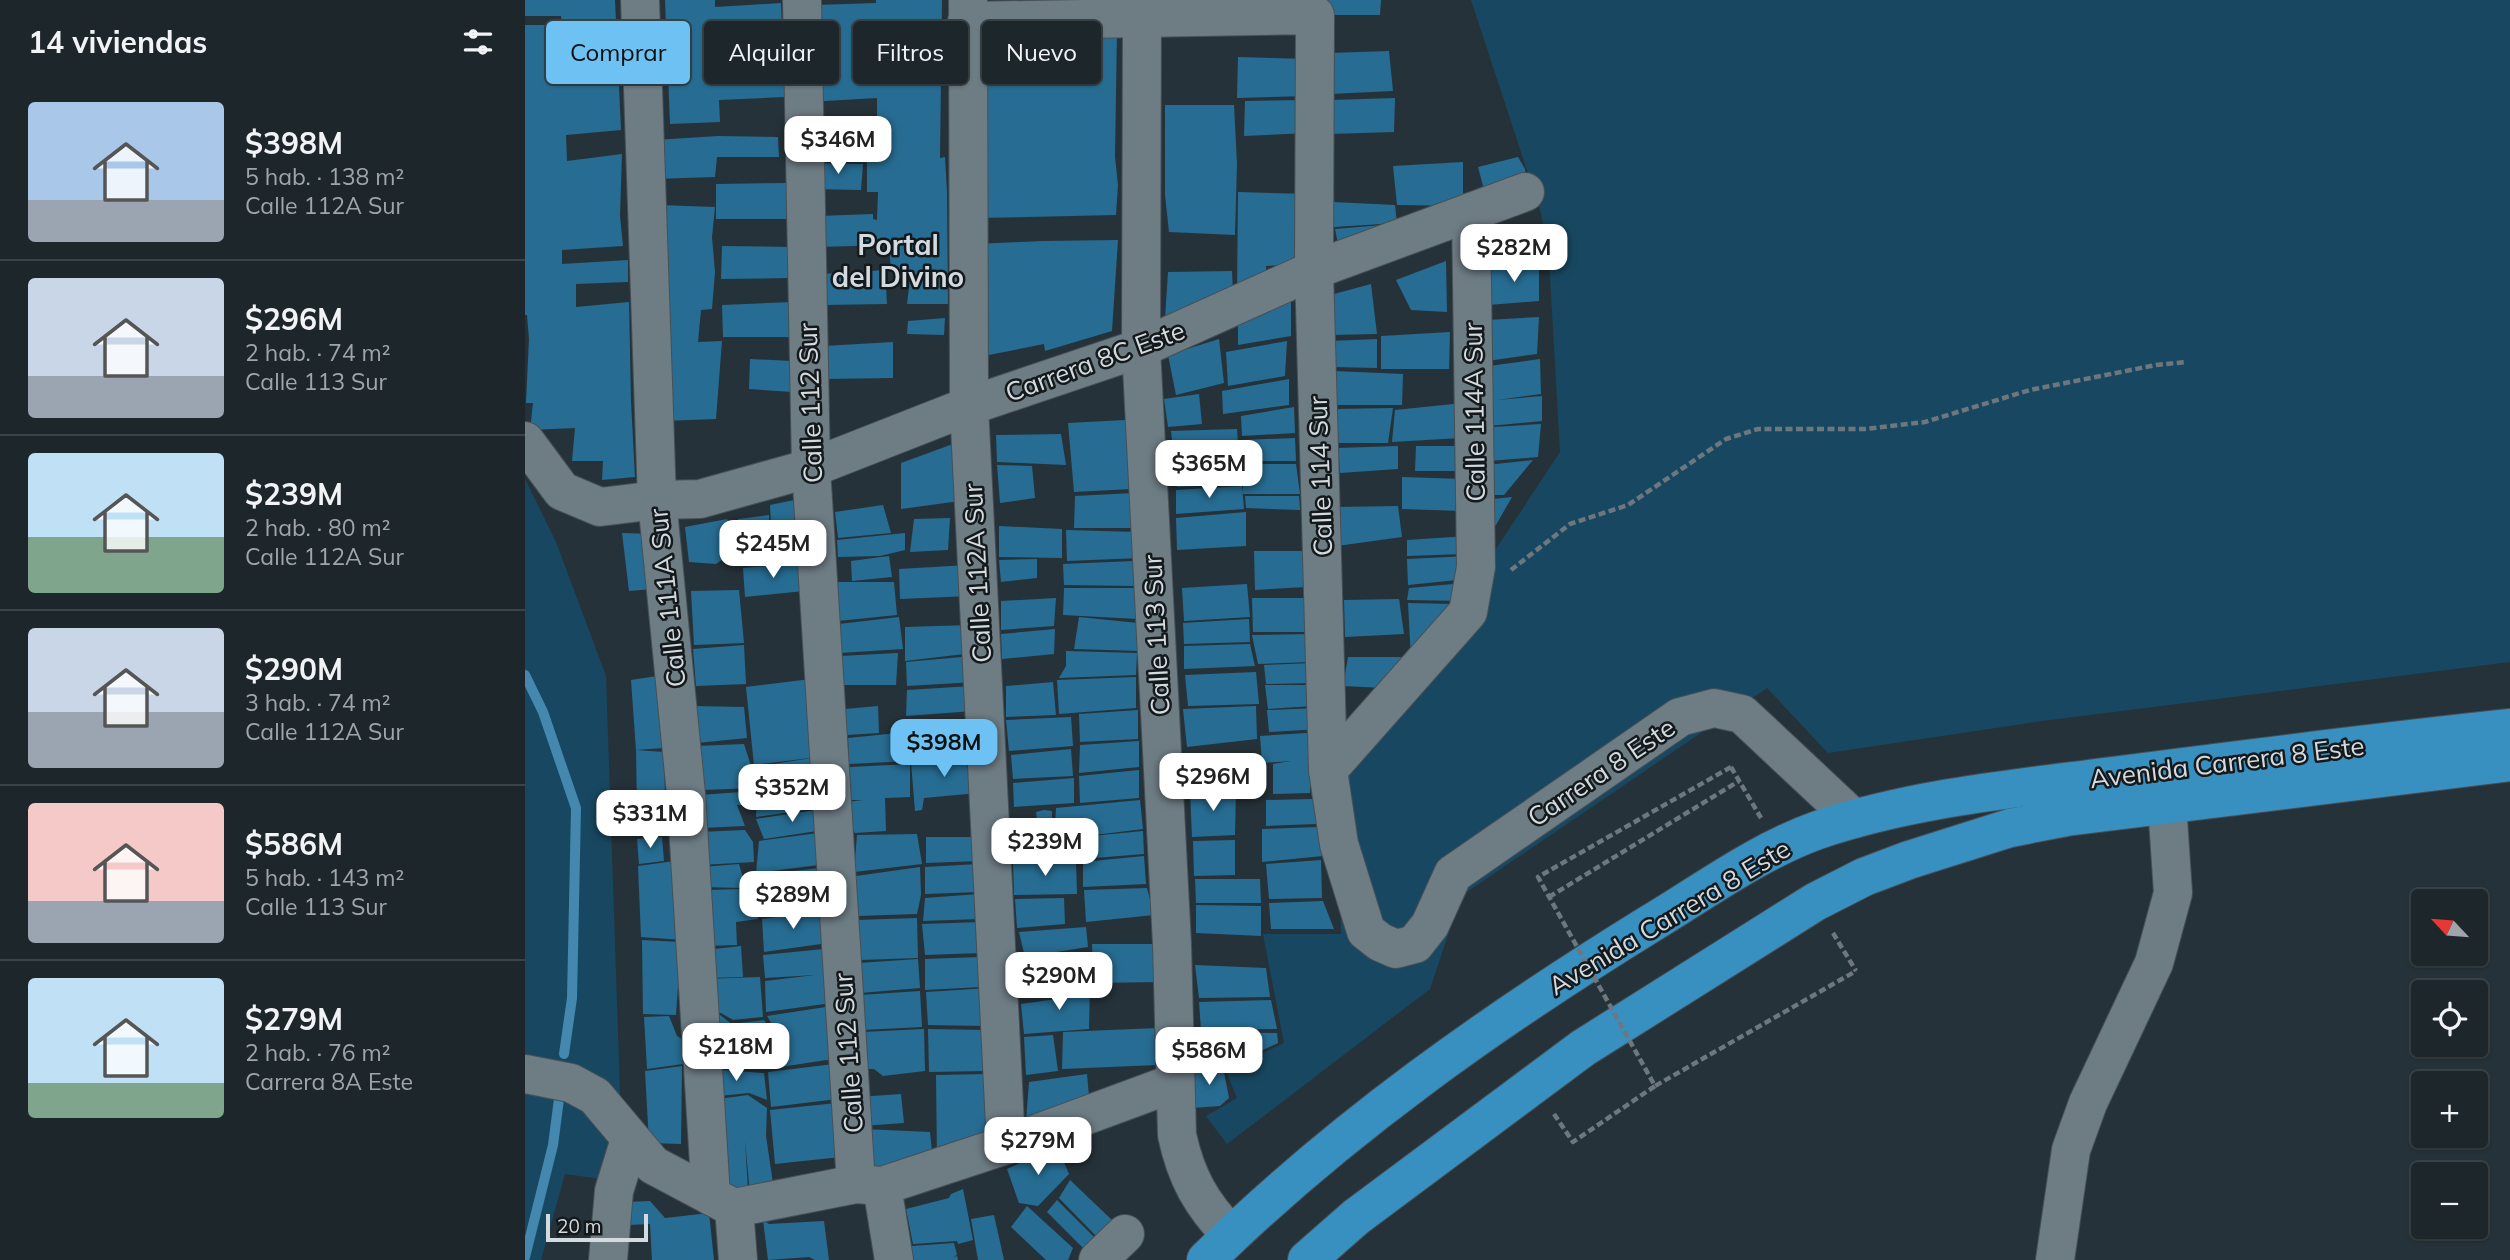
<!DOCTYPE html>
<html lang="es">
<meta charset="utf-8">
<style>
:root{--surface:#1c262b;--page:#252e33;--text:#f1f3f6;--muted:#a0a5a9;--line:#3a4347;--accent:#6ec2f3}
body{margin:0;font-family:Mulish,sans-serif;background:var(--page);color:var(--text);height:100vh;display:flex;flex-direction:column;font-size:26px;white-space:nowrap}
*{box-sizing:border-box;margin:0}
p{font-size:23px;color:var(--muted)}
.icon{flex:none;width:38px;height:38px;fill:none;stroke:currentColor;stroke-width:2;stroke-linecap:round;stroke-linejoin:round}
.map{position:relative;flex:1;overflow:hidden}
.side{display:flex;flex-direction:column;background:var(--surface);width:525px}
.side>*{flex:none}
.hud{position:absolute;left:21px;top:21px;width:665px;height:63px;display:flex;gap:14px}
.needle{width:46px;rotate:296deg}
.buttons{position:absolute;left:1886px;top:889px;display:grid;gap:14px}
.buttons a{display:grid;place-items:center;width:77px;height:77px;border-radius:7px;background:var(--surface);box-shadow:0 2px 5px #0004,0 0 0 2px var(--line);font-size:35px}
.scale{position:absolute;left:21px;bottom:18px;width:102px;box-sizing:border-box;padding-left:7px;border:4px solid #d4dbe0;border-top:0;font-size:19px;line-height:24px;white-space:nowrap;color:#d4dbe0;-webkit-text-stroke:5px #14191c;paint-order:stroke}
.price{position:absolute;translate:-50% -60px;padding:0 16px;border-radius:14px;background:#fff;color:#222;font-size:23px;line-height:46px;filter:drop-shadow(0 2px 4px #0008)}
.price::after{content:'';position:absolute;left:50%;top:42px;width:21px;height:16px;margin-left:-10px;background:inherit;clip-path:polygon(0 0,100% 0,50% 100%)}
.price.current{background:var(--accent);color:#111}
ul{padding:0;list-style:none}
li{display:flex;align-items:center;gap:21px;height:175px;padding:0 28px}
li+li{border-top:2px solid var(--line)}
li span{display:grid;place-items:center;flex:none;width:196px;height:140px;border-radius:7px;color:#555}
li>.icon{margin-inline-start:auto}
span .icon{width:84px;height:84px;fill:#fffc;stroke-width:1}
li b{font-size:30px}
h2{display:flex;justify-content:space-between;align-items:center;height:84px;padding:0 28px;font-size:30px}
.tag{padding:0 24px;border-radius:7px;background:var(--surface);box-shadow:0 2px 5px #0004,0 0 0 2px var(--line);font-size:24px;line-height:63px}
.tag.current{background:var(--accent);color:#111}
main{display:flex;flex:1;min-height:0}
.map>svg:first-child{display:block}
</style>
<main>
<section class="side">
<h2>14 viviendas<svg class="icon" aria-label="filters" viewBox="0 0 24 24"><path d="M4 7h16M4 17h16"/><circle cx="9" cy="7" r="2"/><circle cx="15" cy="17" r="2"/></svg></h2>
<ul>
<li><span style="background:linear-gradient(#a9c7e8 70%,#9aa5b1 0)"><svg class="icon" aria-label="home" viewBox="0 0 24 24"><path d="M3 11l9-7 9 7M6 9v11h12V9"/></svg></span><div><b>$398M</b><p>5 hab. · 138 m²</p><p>Calle 112A Sur</p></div></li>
<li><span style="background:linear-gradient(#c9d6e8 70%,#9aa5b1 0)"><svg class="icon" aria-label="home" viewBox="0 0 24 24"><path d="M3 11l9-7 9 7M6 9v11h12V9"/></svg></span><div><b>$296M</b><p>2 hab. · 74 m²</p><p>Calle 113 Sur</p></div></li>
<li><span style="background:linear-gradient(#bfe0f5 60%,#7fa58c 0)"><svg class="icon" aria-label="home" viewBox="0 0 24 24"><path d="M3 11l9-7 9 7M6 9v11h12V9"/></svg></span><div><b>$239M</b><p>2 hab. · 80 m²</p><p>Calle 112A Sur</p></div></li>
<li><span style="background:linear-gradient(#c9d6e8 60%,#9aa5b1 0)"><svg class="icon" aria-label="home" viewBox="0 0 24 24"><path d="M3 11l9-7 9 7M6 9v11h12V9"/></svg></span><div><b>$290M</b><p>3 hab. · 74 m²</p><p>Calle 112A Sur</p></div></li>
<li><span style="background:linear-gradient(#f6c9c9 70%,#9aa5b1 0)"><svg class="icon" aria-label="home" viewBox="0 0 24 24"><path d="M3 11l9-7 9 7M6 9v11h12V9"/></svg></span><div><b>$586M</b><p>5 hab. · 143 m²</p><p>Calle 113 Sur</p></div></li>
<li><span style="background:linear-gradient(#bfe0f5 75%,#7fa58c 0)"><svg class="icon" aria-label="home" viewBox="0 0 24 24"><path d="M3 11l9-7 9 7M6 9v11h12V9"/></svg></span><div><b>$279M</b><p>2 hab. · 76 m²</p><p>Carrera 8A Este</p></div></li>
</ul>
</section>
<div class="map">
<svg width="1985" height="1260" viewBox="0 0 1985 1260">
<rect width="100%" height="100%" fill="#263239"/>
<g fill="#184861">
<path d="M946,0H1985V662L1517,721L1303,753L1242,688L936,896L905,989L702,1144L681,1116L712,1098L701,1071L759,1043L738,934H816L813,779L891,670L1035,452L1024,259L1016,213Z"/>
<path d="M0,479L31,542L81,676L98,1182L40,1174L16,1260H0Z"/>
</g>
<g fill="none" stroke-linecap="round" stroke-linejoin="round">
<g stroke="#4488af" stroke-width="10">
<path d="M0,675L18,712L51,808L47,998L39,1054"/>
<path d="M0,1257L28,1145L34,1099"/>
</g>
</g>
<g fill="#276d93">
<path d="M0,0H90L96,130L41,135L42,161L97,154L95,216L98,246L37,250V264L103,260V282L51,284V307L104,302L106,401L110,477L77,480L78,461H47L50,428L5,430L8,403H1L4,339L2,315H0V25H37L36,16H0Z"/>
<path d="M140,0H190V7L256,3L260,97L194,100L195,122L145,124Z"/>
<path d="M351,0H417L415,158L420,157L422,192L423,304H382L386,271H366L364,245L292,247L293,216L348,214V219L352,220L353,192H342V160L290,162L289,130L343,127L342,160H352V98L283,102L291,5L351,3Z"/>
<path d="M795,0H856L855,15H795Z"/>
<path d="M592,29L590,157L593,185L591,215L454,218L453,30Z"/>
<path d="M864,51L868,91L804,94V53Z"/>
<path d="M713,57L783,59V96L712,98Z"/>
<path d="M870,98L869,132L805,134L806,100Z"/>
<path d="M783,100L784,133L719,136L720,101Z"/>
<path d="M640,105H709L712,164L710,235L644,232L640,195Z"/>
<path d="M193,136L253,137L254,157H192L190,177L129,179L130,140Z"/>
<path d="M993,157L1000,169L1001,185L961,197L953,167Z"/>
<path d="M938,162V206L872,205L868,166Z"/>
<path d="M288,163L338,164L336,190L289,189Z"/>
<path d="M262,183V219H191V184Z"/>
<path d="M713,192L783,194L781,264L741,266L742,284L712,294Z"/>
<path d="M808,202L870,205L872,223L809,227Z"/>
<path d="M133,205L190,207L187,237L190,272L187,309L176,310L173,342L197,341L191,419L138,421Z"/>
<path d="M870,224L816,258L810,229Z"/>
<path d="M593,240L587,331L520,351L519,344L454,357L452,244L517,241Z"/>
<path d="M197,246L266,247V278L196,279Z"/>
<path d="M921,261L922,312L886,310L871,280Z"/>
<path d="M1014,264V301L963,305L964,266Z"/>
<path d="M360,270L362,304L299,305L298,274Z"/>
<path d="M707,271L708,295L640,319L643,272Z"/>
<path d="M846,284L852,334L806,335L798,297Z"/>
<path d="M766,299V336L713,345V313Z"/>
<path d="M267,302L266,337H198L197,305Z"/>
<path d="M1014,317L1012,354L962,361V320Z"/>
<path d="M420,318L419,335L382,334L383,321Z"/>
<path d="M925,332L924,369H856V336Z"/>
<path d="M694,339L699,383L651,395L643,355Z"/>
<path d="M852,339V368L808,367L804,341Z"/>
<path d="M762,341L760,376L703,386L701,352Z"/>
<path d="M368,342V378L300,379L299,346Z"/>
<path d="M225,359L267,361V392L224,389Z"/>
<path d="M1015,359L1016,394L972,400L1017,396V421L964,426V366Z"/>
<path d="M809,371L878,374L877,405H811Z"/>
<path d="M764,379V405L698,414L697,391Z"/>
<path d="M674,394L677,424L643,427L639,399Z"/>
<path d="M938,403L935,438L867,442L870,410Z"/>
<path d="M769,407L770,433L717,436L716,416Z"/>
<path d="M868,408L863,443H812L811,409Z"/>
<path d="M600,420L606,489L549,492L543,423Z"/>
<path d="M1016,424L1013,457L952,462V428Z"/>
<path d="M712,429L714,458L649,457L646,431Z"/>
<path d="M536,434L541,465L472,462L471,435Z"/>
<path d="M770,438L771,461H717V440Z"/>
<path d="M428,444L435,501L376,509V463Z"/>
<path d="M873,446V469L815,473L813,448Z"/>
<path d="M891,446H936L934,471H890Z"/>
<path d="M649,460L710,461L716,484L652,487Z"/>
<path d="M1008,460L979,495H951L952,466Z"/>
<path d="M721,464H771L775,494H717Z"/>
<path d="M472,465L507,466L510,498L475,503Z"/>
<path d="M877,477L938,479L937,511L877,509Z"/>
<path d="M717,486L719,509L651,514V490Z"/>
<path d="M609,493L613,528H549L550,496Z"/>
<path d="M720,496H774L775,510L721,508Z"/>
<path d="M987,497L971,525L955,527L958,500Z"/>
<path d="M274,499L277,561L248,563L245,505Z"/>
<path d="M358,505L366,533L313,538L310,512Z"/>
<path d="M873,506L877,537L812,546L810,507Z"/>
<path d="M721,512V546L652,550L651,518Z"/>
<path d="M244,515L246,561L219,565L213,519Z"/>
<path d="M425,518L423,550L385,552L389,519Z"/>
<path d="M202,519L207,532L211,561L201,557L191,564L164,562L160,527Z"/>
<path d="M474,526L537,529V558L474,557Z"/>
<path d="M541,530L612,532L615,558L542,561Z"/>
<path d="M97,533L130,534L140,588L104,591Z"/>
<path d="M380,533V550L355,556L313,557L312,540Z"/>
<path d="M943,536L939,554L882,556V540Z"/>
<path d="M729,551H783L781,587L730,590Z"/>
<path d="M364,556L367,577L327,581L326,561Z"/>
<path d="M944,556L942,579L883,585L882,559Z"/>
<path d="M512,559V578L476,582L474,560Z"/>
<path d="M609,561L610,586L539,585L538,564Z"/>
<path d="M277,563L279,591L220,597L218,568Z"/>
<path d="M443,565L445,596L375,599L374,569Z"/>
<path d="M312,582H369L372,615L313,621Z"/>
<path d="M939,583V601L882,600L884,588Z"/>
<path d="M722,584L725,617L659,621L657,588Z"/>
<path d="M539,588H610L613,619L538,615Z"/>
<path d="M214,590L219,643L169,645L166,591Z"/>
<path d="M531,598L529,626L476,630V601Z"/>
<path d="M727,598H788L786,632H728Z"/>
<path d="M874,599L879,634L820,637L819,600Z"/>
<path d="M883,603L929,604L886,660Z"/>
<path d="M374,617L378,649L315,653L314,624Z"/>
<path d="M554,617L613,623L616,651L549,649Z"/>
<path d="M724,619L725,642L659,644L658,623Z"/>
<path d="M446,625L448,653L380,661V627Z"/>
<path d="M530,629L529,654L477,659L476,634Z"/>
<path d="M786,634V662L733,664L727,635Z"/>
<path d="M725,644L730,666L659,669V646Z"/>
<path d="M219,645L221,684L171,686L168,649Z"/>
<path d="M541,651L612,653L611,675L534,678L541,666Z"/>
<path d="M373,653L371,685H318L315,656Z"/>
<path d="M448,656L450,682L382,686L381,662Z"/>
<path d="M823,657H877L859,688L818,686Z"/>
<path d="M787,663V683L741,684L739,665Z"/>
<path d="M731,672L734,704L663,706L660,675Z"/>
<path d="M132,676L139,748L111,750L106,680Z"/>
<path d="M611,677V708L534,714L532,680Z"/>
<path d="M294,678L300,781L232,790L229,767L293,757L229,765L221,687Z"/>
<path d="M528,682L531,715L481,717V686Z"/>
<path d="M740,685H788L789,706L743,709Z"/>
<path d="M447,686L448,711L381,716L382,690Z"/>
<path d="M169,706L219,707L222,738L172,743Z"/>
<path d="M353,706L354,733L322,735L320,709Z"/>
<path d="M731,706L732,739L662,747L658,709Z"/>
<path d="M794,708L795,729L744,732L742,710Z"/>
<path d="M613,710V739L555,742L554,714Z"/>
<path d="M546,717L548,746L484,751L481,720Z"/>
<path d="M383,732L384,761L324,764L323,738Z"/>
<path d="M797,732L786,760L785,793L748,794V764L766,761L737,763L735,736Z"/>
<path d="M614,741V767L554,773L555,745Z"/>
<path d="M219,744L228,772L231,788L176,790L172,746Z"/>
<path d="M546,749L548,776L488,779L486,755Z"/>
<path d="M111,750L139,752L140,801L129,808H112Z"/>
<path d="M451,757L453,793L399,798L397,810L390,811L386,762Z"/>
<path d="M385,764V797L360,798L361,831L330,833L325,823L322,802L338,800H325V767Z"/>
<path d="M614,770V798L555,803L554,776Z"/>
<path d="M549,778V803L489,807L488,783Z"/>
<path d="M304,783L293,808L231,817L232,792Z"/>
<path d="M711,789L710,835L667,837L665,791Z"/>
<path d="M230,791L232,805H212L220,826L176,828L175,795Z"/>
<path d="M788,799L792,824L741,826V800Z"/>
<path d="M615,800L618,829L529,840L531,808Z"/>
<path d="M139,802L136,829L111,832L112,810L129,809Z"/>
<path d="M304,808L292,831L239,839L231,819Z"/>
<path d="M519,810L527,811V830H513L511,812Z"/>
<path d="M793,827L798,856L737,862V829Z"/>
<path d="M220,830L228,842L229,862L175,865L174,832Z"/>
<path d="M618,831L619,854L557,859L556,837Z"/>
<path d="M293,833L294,865L231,873L234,841Z"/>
<path d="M392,834L397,864L329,872L332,835Z"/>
<path d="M137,837L139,861L114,864L112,839Z"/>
<path d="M401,837H453L454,861L401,863Z"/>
<path d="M710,840V875L669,876L668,841Z"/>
<path d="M619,856L621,884L558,887V862Z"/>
<path d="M157,860L158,940L116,937L113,866Z"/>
<path d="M796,860L797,898L744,899L741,864Z"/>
<path d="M551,861L552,894L489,895L488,863Z"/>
<path d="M214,864L218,878L217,888L177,887L176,867Z"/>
<path d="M454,864V892L400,894V867Z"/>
<path d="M395,867L396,895L392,914L332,916L331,876Z"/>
<path d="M295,868L298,910L236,916L232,875Z"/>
<path d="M670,879H735L736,903H671Z"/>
<path d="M622,888L629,915L561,922L559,890Z"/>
<path d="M218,889L233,897V919L211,922L212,945L179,946L183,890Z"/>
<path d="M454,894L455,919L398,921L400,898Z"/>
<path d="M539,898L540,924L492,928L490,899Z"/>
<path d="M798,901L809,929H746L744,903Z"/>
<path d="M671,905L736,906V936L671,933Z"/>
<path d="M296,911L301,925L296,944L239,952L237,919Z"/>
<path d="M392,918L393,958L334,960L332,920Z"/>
<path d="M456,922L457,953L400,955L397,924Z"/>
<path d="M561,927L563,947L500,957L494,932Z"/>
<path d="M117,940L156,942L151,1015L118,1014Z"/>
<path d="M567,944H635L636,982L568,983Z"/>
<path d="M216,946L218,977L182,978L180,950Z"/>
<path d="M309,948L307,1003L241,1012L240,981L290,975L240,978L238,955Z"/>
<path d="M563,952V979L497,987L499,960Z"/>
<path d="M455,957L456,987L400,990V959Z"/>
<path d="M393,959L395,988L335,993L333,963Z"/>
<path d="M670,965L741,968L745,997L674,998Z"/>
<path d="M235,977L238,1017L208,1020L196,1013L181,1014L178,979Z"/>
<path d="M565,983L564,1029L499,1034L496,1004L539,998L538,986Z"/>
<path d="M464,988L460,1026L403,1025L401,992Z"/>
<path d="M395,991L397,1027L337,1030L335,995Z"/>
<path d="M746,1000L752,1029L676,1030L674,1002Z"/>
<path d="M307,1006L317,1062L301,1060L243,1069L217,1066L218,1053L244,1050V1052L252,1033L242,1016Z"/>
<path d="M195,1015L207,1024L239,1020L249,1033L245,1046L203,1050L202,1041L185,1042L181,1017Z"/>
<path d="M144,1016L152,1036L159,1040L158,1064L122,1069L119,1017Z"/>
<path d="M632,1028V1065L537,1069L538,1032Z"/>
<path d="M399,1029L400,1071L358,1076L349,1069H340L338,1032Z"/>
<path d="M403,1029L461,1030V1071L404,1072Z"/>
<path d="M672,1032L752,1033L753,1043L719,1059H674Z"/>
<path d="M528,1035L533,1071L501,1075L499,1037Z"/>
<path d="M199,1043L201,1052L214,1051L212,1068L184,1067V1045Z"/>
<path d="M317,1063L321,1098L246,1107L243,1072Z"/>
<path d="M670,1064L698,1067L704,1098L695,1106L667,1108Z"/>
<path d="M157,1066L156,1144L124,1143L120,1071Z"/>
<path d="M182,1069L239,1073L242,1100L224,1093L184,1097Z"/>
<path d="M463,1074V1143L412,1159L411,1075Z"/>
<path d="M562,1074L564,1097L501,1121L504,1082Z"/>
<path d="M376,1094L379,1123L337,1126L333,1097Z"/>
<path d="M223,1095L242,1108L241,1136L249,1190L225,1194L220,1140L223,1190L202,1193L185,1100Z"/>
<path d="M321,1102L325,1156L250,1164L245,1110Z"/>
<path d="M338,1129L405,1132L408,1161L343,1167Z"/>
<path d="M532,1146L544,1174L513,1206L494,1203L482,1169Z"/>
<path d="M545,1180L587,1220L573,1238L534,1198Z"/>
<path d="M438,1189L448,1240L433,1244L432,1241L388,1244L381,1209L424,1198L426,1194Z"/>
<path d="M532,1200L570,1238L561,1251L522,1212Z"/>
<path d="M125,1201L140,1218L184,1213L189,1260H127L125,1224L103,1225L102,1202Z"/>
<path d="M502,1206L548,1248L543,1260H521L486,1227Z"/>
<path d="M469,1215L479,1260H453L446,1219Z"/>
<path d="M238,1220L244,1224L299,1221L304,1260H290L284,1257L243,1260Z"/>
<path d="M429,1243L432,1255L428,1257L432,1256L433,1260H389L386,1246Z"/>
</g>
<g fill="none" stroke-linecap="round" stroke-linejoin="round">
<g stroke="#465056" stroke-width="40">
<g id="minor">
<path d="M115,0L132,500L161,794L186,1196"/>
<path d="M277,0L286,468L331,1184"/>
<path d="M443,0L444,406L481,1145"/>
<path d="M617,18L616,348L647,944L652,1135C661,1177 676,1204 706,1235"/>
<path d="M442,21L790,15L789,270L803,770L814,844L841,931L855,942L871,949L890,944L905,925L928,874L1155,717L1189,708L1217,714L1329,819"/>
<path d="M0,441L37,491L75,507L132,500L175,499L286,468L444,406L616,348L789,270L1000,192"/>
<path d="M803,770L943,612L951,567L946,212"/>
<path d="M0,1074L46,1083L70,1096L128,1165L209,1208L331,1184L357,1186L481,1145L649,1083"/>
<path d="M357,1186L369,1260"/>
<path d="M209,1208L213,1260"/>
<path d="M83,1260L89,1191L105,1139"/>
<path d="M573,1260L600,1234"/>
<path d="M1530,1260L1546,1150L1563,1103L1629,963L1648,893L1642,804"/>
</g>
</g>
<g stroke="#465056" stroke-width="40">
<g id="highway">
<path d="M681,1260C814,1129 969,1020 1128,922C1181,890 1234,851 1293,830C1388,798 1488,789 1587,776C1719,759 1852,742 1985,728"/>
<path d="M782,1260L831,1217L1058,1048L1290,902L1339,877L1384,860L1485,828L1541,817L1985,762"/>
</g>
</g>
<g stroke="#6d777d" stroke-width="4.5" stroke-dasharray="7 3.5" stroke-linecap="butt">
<path d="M986,570L1045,524L1103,505L1201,439L1233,429H1340L1400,422L1505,390L1631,365L1661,362"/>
<path d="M1206,767L1236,818"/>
<path d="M1024,897L1214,781"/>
<path d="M1308,933L1331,971"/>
<path d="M1029,1114L1048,1142L1130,1086"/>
</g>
<use href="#minor" stroke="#6e7c84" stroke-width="38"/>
<use href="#highway" stroke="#3890c0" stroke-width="38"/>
<path stroke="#6d777d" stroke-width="4.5" stroke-dasharray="7 3.5" stroke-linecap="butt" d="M1206,767L1013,877L1130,1086L1331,971"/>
</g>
<g text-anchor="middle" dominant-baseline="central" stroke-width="5" stroke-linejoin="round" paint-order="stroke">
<g font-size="26" fill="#d4dbe0" stroke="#14191c">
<text transform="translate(570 361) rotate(-20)">Carrera 8C Este</text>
<text transform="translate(285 403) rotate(-92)">Calle 112 Sur</text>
<text transform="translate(949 412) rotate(-91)">Calle 114A Sur</text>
<text transform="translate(795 476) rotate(-92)">Calle 114 Sur</text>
<text transform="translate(452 573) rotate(-93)">Calle 112A Sur</text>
<text transform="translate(142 598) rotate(-96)">Calle 111A Sur</text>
<text transform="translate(631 635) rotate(-93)">Calle 113 Sur</text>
<text transform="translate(1702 762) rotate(-7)">Avenida Carrera 8 Este</text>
<text transform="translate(1076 772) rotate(-34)">Carrera 8 Este</text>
<text transform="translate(1144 917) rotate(-31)">Avenida Carrera 8 Este</text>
<text transform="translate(323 1053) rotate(-94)">Calle 112 Sur</text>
</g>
<g font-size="28" font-weight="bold" fill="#d4dbe0" stroke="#14191c">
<text x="373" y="244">Portal<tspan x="373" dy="32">del Divino</tspan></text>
</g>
</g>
</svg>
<div class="buttons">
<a><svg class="needle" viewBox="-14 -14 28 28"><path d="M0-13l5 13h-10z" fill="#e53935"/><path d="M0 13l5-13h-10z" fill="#a0a5a9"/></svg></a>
<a><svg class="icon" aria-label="locate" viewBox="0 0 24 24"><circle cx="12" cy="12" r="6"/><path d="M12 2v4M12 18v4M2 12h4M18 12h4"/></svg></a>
<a>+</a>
<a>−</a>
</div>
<div class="scale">20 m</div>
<b class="price" style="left:313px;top:176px">$346M</b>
<b class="price" style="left:989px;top:284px">$282M</b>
<b class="price" style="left:684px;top:500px">$365M</b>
<b class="price" style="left:248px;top:580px">$245M</b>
<b class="price current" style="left:419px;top:779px">$398M</b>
<b class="price" style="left:688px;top:813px">$296M</b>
<b class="price" style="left:267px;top:824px">$352M</b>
<b class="price" style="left:125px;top:850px">$331M</b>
<b class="price" style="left:520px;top:878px">$239M</b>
<b class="price" style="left:268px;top:931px">$289M</b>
<b class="price" style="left:534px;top:1012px">$290M</b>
<b class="price" style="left:211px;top:1083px">$218M</b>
<b class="price" style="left:684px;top:1087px">$586M</b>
<b class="price" style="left:513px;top:1177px">$279M</b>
<div class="hud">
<a class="tag current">Comprar</a>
<a class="tag">Alquilar</a>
<a class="tag">Filtros</a>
<a class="tag">Nuevo</a>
</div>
</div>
</main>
